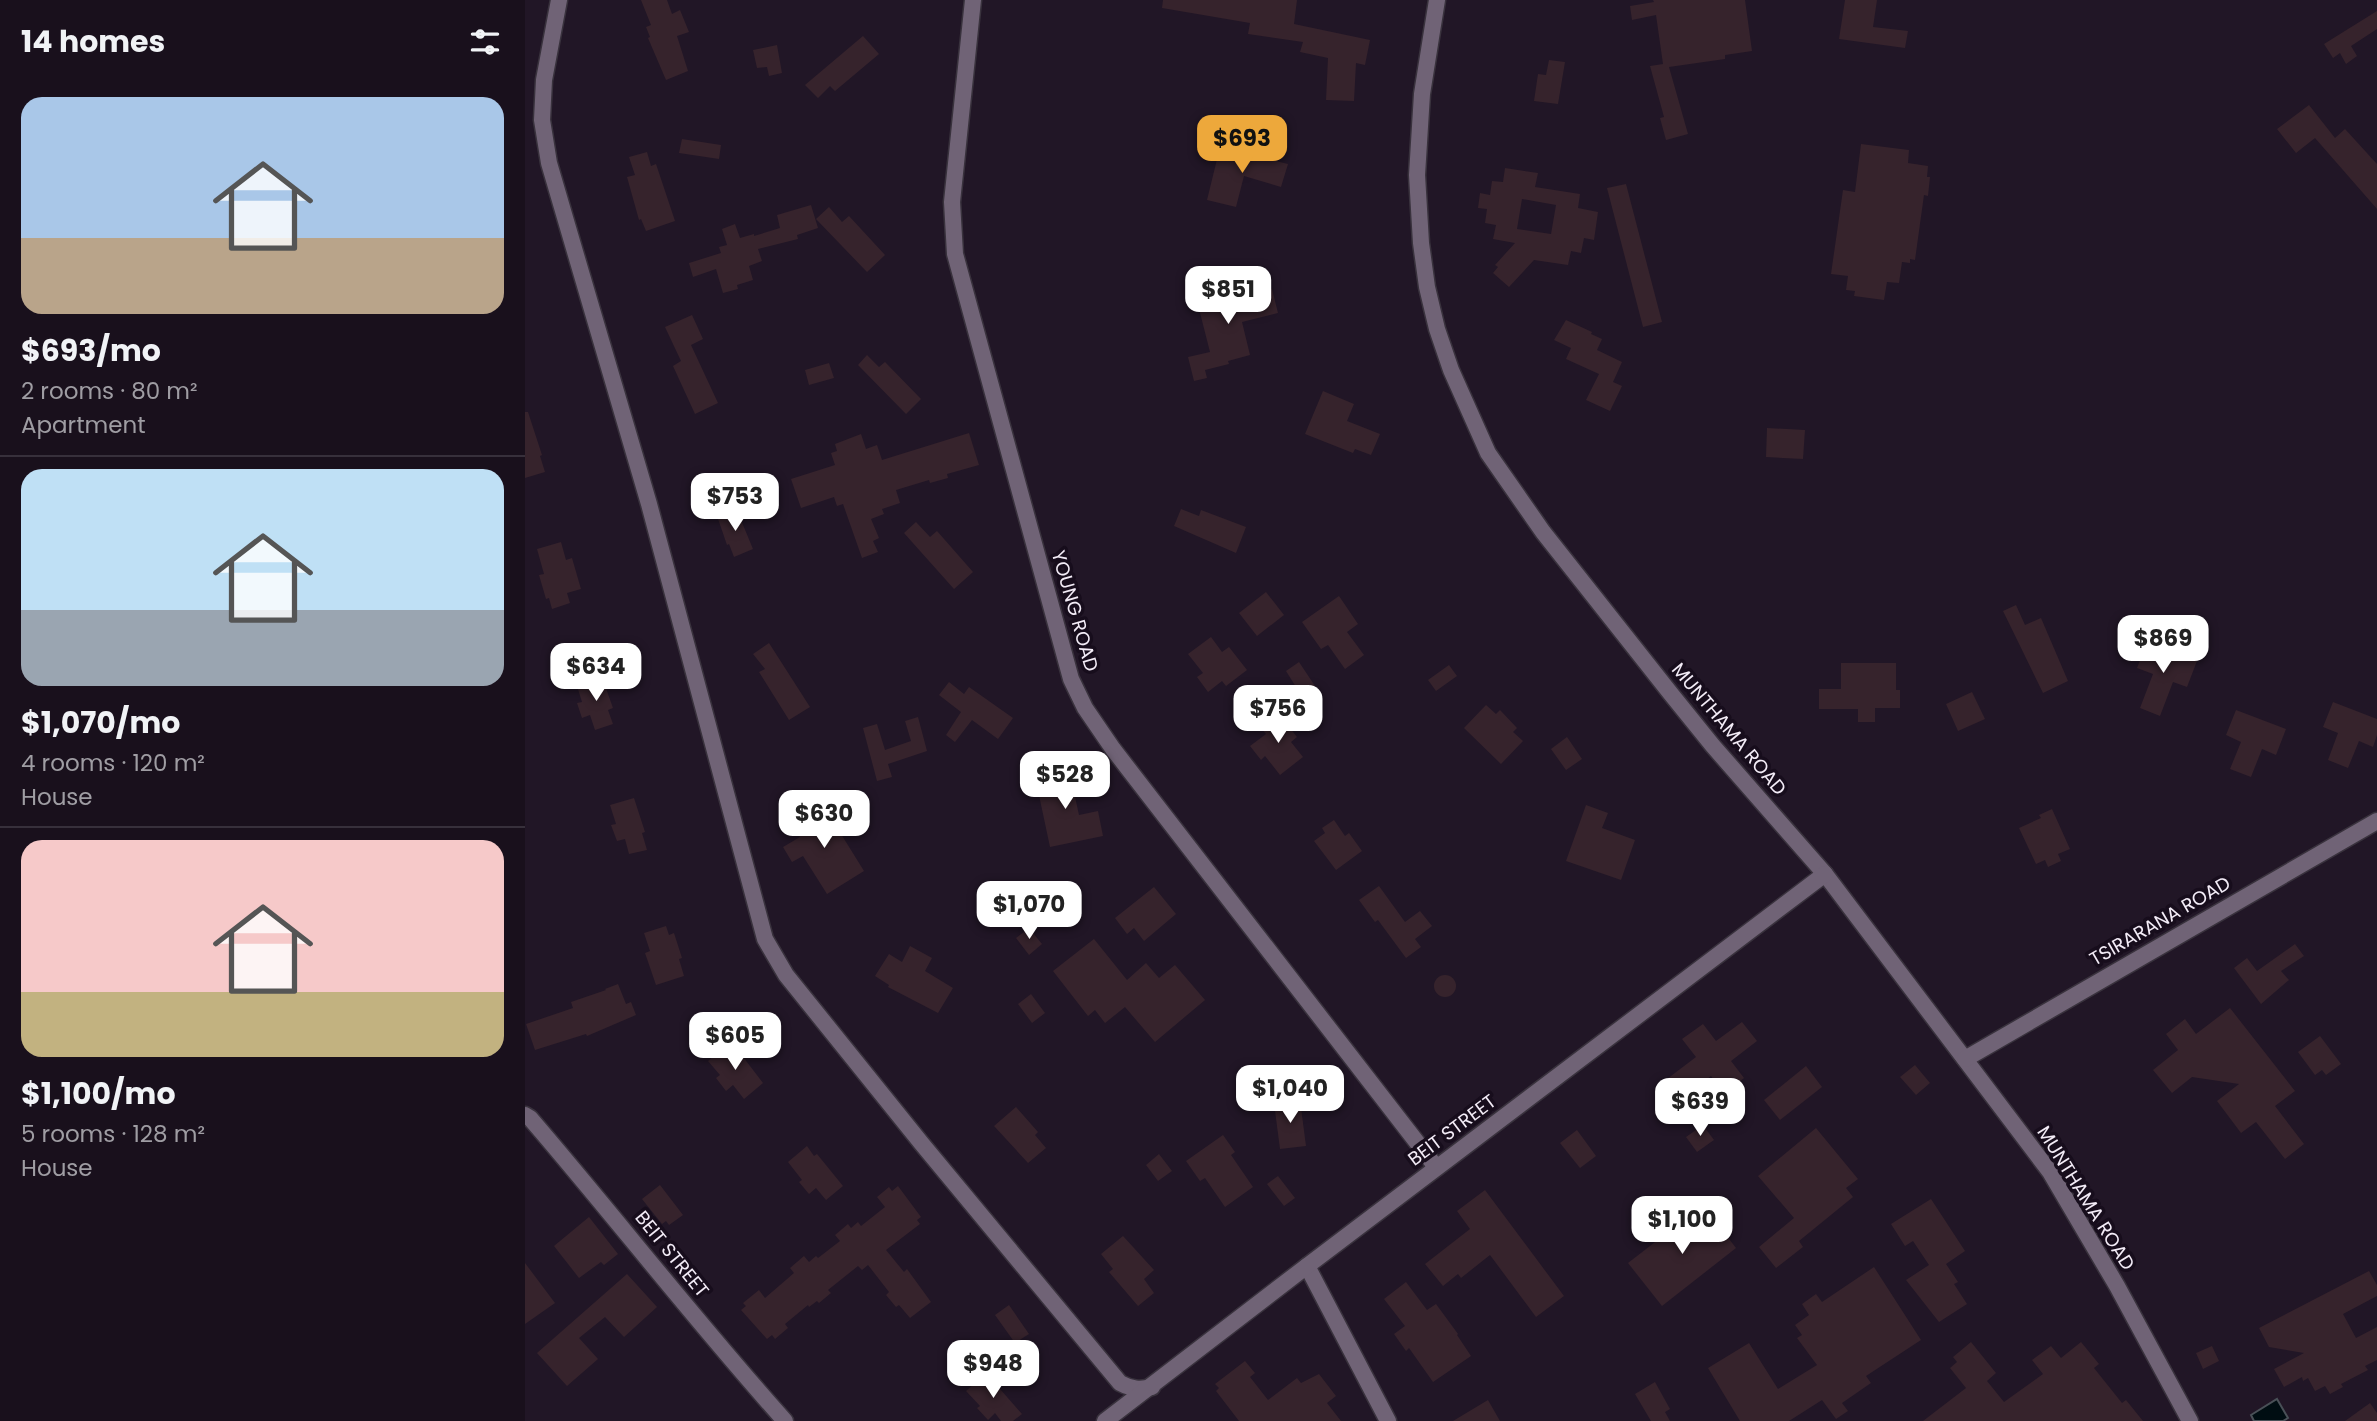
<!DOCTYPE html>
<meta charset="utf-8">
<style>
:root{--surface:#19101c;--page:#221925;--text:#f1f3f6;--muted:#9f9da3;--line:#37303b;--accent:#eda83b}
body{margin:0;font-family:Poppins,sans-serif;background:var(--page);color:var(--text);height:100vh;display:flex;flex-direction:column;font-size:26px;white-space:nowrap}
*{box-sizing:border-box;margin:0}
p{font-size:23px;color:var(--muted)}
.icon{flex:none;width:38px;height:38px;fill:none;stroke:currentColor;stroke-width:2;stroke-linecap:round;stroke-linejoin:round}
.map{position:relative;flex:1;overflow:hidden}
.panel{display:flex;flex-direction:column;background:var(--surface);width:525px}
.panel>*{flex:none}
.price{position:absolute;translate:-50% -60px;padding:0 16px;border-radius:14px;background:#fff;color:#222;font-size:23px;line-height:46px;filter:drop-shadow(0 2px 4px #0008)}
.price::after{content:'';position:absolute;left:50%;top:42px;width:21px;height:16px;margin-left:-10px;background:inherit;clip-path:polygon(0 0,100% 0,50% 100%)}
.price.current{background:var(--accent);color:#111}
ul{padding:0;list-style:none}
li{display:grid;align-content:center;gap:14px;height:371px;padding:0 21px}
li+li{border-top:2px solid var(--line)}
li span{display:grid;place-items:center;height:217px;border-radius:21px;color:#555}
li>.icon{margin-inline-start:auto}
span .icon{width:126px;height:126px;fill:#fffc;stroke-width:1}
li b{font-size:30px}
h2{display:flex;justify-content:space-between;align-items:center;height:84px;padding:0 21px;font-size:30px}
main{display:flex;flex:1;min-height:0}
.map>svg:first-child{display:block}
</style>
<main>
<section class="panel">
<h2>14 homes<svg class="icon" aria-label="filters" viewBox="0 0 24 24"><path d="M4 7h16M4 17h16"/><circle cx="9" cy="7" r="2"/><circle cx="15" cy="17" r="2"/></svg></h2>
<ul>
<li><span style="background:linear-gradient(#a9c7e8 65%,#b9a48a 0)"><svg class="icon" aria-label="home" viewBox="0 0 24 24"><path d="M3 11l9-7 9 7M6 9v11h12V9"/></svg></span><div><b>$693/mo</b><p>2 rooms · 80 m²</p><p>Apartment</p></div></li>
<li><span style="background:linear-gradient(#bfe0f5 65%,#9aa5b1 0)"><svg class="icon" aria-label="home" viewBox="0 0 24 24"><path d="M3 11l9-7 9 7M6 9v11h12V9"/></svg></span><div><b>$1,070/mo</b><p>4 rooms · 120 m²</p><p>House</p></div></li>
<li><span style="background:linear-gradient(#f6c9c9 70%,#c2b280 0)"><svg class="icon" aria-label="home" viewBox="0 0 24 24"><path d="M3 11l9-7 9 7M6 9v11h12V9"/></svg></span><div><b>$1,100/mo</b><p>5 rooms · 128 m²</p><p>House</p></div></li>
</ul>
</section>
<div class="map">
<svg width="1852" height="1421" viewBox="0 0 1852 1421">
<rect width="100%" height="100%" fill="#211626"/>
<path fill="#000d12" stroke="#495057" stroke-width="2" d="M1752,1399L1763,1418L1758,1421H1729L1726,1415Z"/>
<g fill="#36232c" fill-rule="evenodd">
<path d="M116,0H142L147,14L155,10L164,32L152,36L163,71L141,80L123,38L125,37L121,27L126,25Z"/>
<path d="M638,0H772L769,24L845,40L840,65L831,63L829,101L801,100L803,58L775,52L778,42L723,34L725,23L637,8Z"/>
<path d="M1128,0H1220L1227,51L1200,55V59L1144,67L1163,134L1141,140L1135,118L1139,117L1125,66L1138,64L1131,15L1107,20L1105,6L1129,2Z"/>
<path d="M1320,0H1352L1348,27L1383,31L1380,48L1314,39Z"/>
<path d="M1852,11V29L1826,46L1832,56L1821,64L1815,53L1808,58L1799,44Z"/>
<path d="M338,36L354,54L310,91L305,86L293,98L280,85Z"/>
<path d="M252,45L257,73L244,76L242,67L232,68L228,50Z"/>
<path d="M1024,60L1040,62L1033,104L1009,101L1013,74L1021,75Z"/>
<path d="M1784,105L1810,138L1820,129L1852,164V209L1790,138L1771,153L1752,129Z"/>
<path d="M157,139L196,145L194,159L154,153Z"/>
<path d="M1336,144L1384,150L1383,163L1403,166L1402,177H1405L1403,196L1399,195L1390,260L1385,259V263L1377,262L1374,283L1362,282L1359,300L1329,296L1330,291L1321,290L1323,276L1306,274L1318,190L1330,192Z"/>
<path d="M695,147L763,164L756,187L719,176L711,207L682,200Z"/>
<path d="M122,152L126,166L131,164L150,221L121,231L116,219L114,220L102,177L110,175L104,157Z"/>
<path d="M980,168L1013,173L1010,187L1055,194L1053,208L1073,212L1069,240L1059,238L1056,253L1046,251L1043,265L1009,260L984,287L968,273L973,267L970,265L990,243L968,239L971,225L960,223L962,209L953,208L955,193L965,195L967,181L978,182ZM997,199L1031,205L1026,234L992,229Z"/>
<path d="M1101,184L1137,322L1118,327L1082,188Z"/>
<path d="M286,205L293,228L272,235L273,239L233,249L237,261L224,266L228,280L212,285L213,289L198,293L191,269L168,277L164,263L196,253L194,247L202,245L197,229L210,224L215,238L229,234V236L255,228L252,215Z"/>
<path d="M304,207L317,222L324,216L360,255L342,272L291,219Z"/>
<path d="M706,283L710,298L747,289L753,313L717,322L725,355L703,361L704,364L680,370L682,378L669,381L663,357L685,352L672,301L685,297L683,289Z"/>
<path d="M167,315L178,339L166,345L193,403L170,414L148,366L156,361L140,327Z"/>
<path d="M1041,320L1067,332L1066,334L1077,339L1072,350L1097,362L1088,382L1097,386L1085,411L1061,400L1074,374L1041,359L1046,348L1029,340Z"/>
<path d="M342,355L354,367L360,362L396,399L381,414L333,365Z"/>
<path d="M304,363L309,378L284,385L280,370Z"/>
<path d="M798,391L829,404L822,421L855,434L846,455L830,449L828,453L780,434Z"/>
<path d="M0,412H3L17,455L15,456L20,472L0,478Z"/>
<path d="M1242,428L1280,430L1278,459L1241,457Z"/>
<path d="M444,433L454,465L422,474L423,478L405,483L404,480L371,490L375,503L357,509L359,514L346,519L354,538L348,541L353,552L337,558L318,504L312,506L309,497L276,508L266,479L310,465L306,453L312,451L310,444L336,434L341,449L352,445L357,460Z"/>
<path d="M211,508L228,549L209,557L204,544L202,545L192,516Z"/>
<path d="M656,509L674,516L676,510L721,527L711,553L649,526Z"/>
<path d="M391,522L405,537L412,531L448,572L429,589L379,533Z"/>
<path d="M36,542L41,560L47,558L56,589L42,593L45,603L27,609L24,598L21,599L14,575L19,574L12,549Z"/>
<path d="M741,592L759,615L732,636L714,613Z"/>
<path d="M814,596L833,624L822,632L839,655L820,669L803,645L796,649L777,622Z"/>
<path d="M1491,605L1500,625L1516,618L1543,681L1518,693L1478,611Z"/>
<path d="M686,637L697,652L704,647L722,670L701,686L697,681L683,692L672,677L678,673L663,654Z"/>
<path d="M1622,642L1672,661L1662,687L1648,682L1635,716L1615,708L1628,674L1612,668Z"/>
<path d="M244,643L285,707L264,720L234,672L240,669L228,654Z"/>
<path d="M774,662L790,686L776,695L761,671Z"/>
<path d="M1316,663H1371V690H1375V708H1350V722H1333V709H1294V689H1316Z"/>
<path d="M924,665L932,676L911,691L903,680Z"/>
<path d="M77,677L88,708L83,710L88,724L70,730L65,715L57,718L52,703L57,702L52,686Z"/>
<path d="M424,682L439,694L444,687L488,718L473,739L447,720L430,742L421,735L436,712L414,695Z"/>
<path d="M1447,692L1460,719L1433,731L1421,704Z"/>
<path d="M1808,702L1852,719V735L1848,747L1834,741L1823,768L1803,760L1813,733L1798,727Z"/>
<path d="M961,705L971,714L975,710L992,728L988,732L998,741L976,764L939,728Z"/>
<path d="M1711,710L1761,729L1751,755L1737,749L1726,777L1705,769L1716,742L1701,735Z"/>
<path d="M754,714L772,737L766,742L778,757L755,775L740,756L736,760L725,746L741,734L736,728Z"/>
<path d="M393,717L402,751L363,764L367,777L352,781L338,728L352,724L360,750L386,741L380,721Z"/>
<path d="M1042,737L1057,759L1041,770L1026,749Z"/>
<path d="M537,767L539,775L545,774L554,815L573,811L578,836L525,847L511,781L516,780L514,772Z"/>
<path d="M109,798L120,832L117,833L122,850L104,854L100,839L92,841L86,825L91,824L85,805Z"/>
<path d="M298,805L339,871L302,894L278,856L267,862L258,847L275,837L266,823L289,808L291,810Z"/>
<path d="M1061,805L1083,813L1077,828L1110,840L1096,880L1041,861Z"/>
<path d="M1527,809L1545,849L1533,854L1536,861L1523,867L1520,860L1511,864L1494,828L1516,818L1514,815Z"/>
<path d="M809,820L820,836L824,833L837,851L811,870L789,841L800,833L797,828Z"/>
<path d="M854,886L880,922L895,911L907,926L890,939L896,947L881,958L853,920L850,922L834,900Z"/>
<path d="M629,887L651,914L619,941L609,928L602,934L590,918Z"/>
<path d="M141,926L144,935L149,933L157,958L154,959L159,976L131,985L120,953L125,951L119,933Z"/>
<path d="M504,928L517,944L504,955L491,938Z"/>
<path d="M569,939L602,980L621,963L634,978L650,965L680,1000L630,1042L600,1007L580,1023L570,1010L563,1016L528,971Z"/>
<path d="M1770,944L1779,956L1756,971L1764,980L1736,1004L1709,968L1722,958L1732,971Z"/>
<path d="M385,946L407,958L400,971L428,988L413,1013L363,987L364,985L350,976L364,954L377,962Z"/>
<circle cx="920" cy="986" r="11"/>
<path d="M93,984L101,1004L106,1002L111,1015L62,1036L61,1034L10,1050L1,1024L48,1008L46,1002L81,990L80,989Z"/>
<path d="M506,994L520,1013L507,1023L493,1004Z"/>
<path d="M1705,1008L1770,1091L1750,1106L1779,1144L1760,1159L1731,1122L1716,1133L1692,1101L1714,1084L1667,1077L1647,1093L1628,1070L1653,1050L1641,1034L1660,1019L1671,1034Z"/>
<path d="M1217,1022L1232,1041L1206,1061L1219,1078L1199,1094L1186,1076L1157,1098L1142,1079L1171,1057L1157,1039L1178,1024L1191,1041Z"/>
<path d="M1795,1036L1816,1064L1801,1075L1797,1070L1790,1075L1773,1052Z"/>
<path d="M201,1046L207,1053L212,1049L238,1083L219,1099L208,1085L201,1091L191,1078L195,1075L183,1061Z"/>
<path d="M1390,1065L1405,1083L1391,1095L1375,1077Z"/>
<path d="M1281,1066L1297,1087L1255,1120L1239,1100Z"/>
<path d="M775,1100L781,1146L755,1149L749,1103Z"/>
<path d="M491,1107L513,1132L510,1135L521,1148L503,1163L469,1126Z"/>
<path d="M1178,1125L1189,1140L1172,1152L1161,1137Z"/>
<path d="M1291,1128L1333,1179L1321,1188L1328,1197L1274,1241L1278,1247L1251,1268L1234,1247L1269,1218L1233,1176Z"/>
<path d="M1052,1130L1071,1156L1055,1168L1035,1143Z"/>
<path d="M698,1135L710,1152L706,1155L728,1187L700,1207L680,1178L675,1181L661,1161Z"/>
<path d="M282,1146L289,1156L292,1154L318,1186L301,1200L291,1188L284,1194L274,1182L277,1180L263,1162Z"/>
<path d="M634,1154L647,1171L633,1181L621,1165Z"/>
<path d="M753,1176L770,1198L759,1206L742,1184Z"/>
<path d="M135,1185L158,1215L144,1225L141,1221L137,1224L117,1199Z"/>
<path d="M373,1186L396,1217L392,1220L395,1224L361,1250L379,1272L382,1269L406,1302L385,1318L374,1305L371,1307L361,1295L364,1292L343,1265L337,1270L333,1266L303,1290L306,1293L294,1303L292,1301L284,1307L283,1305L260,1324L263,1328L250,1339L247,1335L242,1339L216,1310L221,1306L218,1303L234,1290L240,1298L269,1273L265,1268L279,1256L284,1262L291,1256L293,1258L315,1241L310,1235L323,1224L326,1228L333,1222L336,1226L360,1207L352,1197L364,1187L367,1191Z"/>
<path d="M960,1190L1039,1296L1011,1317L965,1255L936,1278L933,1274L918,1286L900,1264L945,1229L932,1211Z"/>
<path d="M1406,1199L1440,1251L1421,1264L1433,1282L1429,1284L1442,1304L1414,1322L1381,1280L1404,1265L1388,1241L1380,1246L1366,1224Z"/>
<path d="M1178,1205L1211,1248L1137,1306L1103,1263Z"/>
<path d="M64,1217L93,1254L79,1265L76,1262L54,1278L29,1246Z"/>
<path d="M598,1236L629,1270L619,1279L629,1293L613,1306L584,1272L588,1269L576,1254Z"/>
<path d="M0,1263L30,1303L0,1324Z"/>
<path d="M1349,1267L1396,1340L1341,1376L1346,1383L1317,1403L1323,1411L1311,1419L1297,1400L1264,1421H1215L1183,1368L1224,1343L1253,1389L1292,1365L1272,1338L1277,1335L1270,1325L1284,1315L1277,1304L1291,1294L1297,1302Z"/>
<path d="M1844,1271L1852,1285V1296L1818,1314L1831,1338L1852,1327V1360L1840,1366L1843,1370L1816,1384L1818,1387L1805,1394L1800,1386L1790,1391L1783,1378L1778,1381L1777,1377L1759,1387L1749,1369L1779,1353L1744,1347L1734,1328Z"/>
<path d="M102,1274L132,1307L99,1337L80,1317L54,1338L73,1359L42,1386L12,1353Z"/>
<path d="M881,1282L902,1310L911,1304L933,1334L932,1335L946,1356L908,1382L884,1348L881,1351L869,1334L880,1326L859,1299Z"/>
<path d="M484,1305L504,1334L490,1343L470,1315Z"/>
<path d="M1446,1342L1471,1373L1462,1381L1479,1402L1518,1374L1507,1360L1526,1346L1536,1358L1556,1342L1574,1364L1569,1368L1597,1403L1601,1400L1618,1421H1398L1441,1388L1425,1368L1432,1362L1428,1357Z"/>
<path d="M1687,1346L1694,1361L1678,1369L1671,1353Z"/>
<path d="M720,1361L730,1373L725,1377L743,1400L772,1378L776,1383L794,1374L811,1396L802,1403L816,1421H714L691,1391L694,1388L690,1384Z"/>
<path d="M461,1373L497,1414L488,1421H476L470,1413L463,1420L452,1408L455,1406L441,1391Z"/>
<path d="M1130,1382L1145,1409L1140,1412L1145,1421H1126L1110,1394Z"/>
<path d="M963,1400L975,1421H928Z"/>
<path d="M1845,1403L1852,1413V1421H1820Z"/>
</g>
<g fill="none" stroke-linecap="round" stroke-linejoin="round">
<g stroke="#39323d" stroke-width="19">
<g id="street">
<path d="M34,0L19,80L17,120L24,163L124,504L240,939L261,975L397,1144L595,1383C606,1389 615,1390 627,1387"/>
<path d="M448,0L427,202L430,254L546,679L560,708L588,749L911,1167"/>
<path d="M912,0L897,94L892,175L896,243L902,287L912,329L926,370L963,453L1018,532L1146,694L1188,746L1300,874L1525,1172L1592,1286L1665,1421"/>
<path d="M1440,1059L1852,821"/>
<path d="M0,1115L5,1118C91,1218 172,1323 260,1421"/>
<path d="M782,1266L863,1421"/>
<path d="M580,1421L782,1266L1300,874"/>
</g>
</g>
<use href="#street" stroke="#706376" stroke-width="16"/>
</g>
<g text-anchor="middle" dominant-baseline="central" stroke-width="7" stroke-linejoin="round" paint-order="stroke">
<g font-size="19" fill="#f3ecf7" stroke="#170d1c">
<text transform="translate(550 611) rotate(74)">YOUNG ROAD</text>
<text transform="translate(1204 729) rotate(50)">MUNTHAMA ROAD</text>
<text transform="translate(1635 921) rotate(-30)">TSIRARANA ROAD</text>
<text transform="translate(927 1130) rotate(-37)">BEIT STREET</text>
<text transform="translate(1561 1198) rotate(58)">MUNTHAMA ROAD</text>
<text transform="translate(147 1254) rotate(51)">BEIT STREET</text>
</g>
</g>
</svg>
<b class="price current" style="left:717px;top:175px">$693</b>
<b class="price" style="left:703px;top:326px">$851</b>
<b class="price" style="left:210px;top:533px">$753</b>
<b class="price" style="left:1638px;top:675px">$869</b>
<b class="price" style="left:71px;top:703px">$634</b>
<b class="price" style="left:753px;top:745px">$756</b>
<b class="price" style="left:540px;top:811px">$528</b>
<b class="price" style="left:299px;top:850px">$630</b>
<b class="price" style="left:504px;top:941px">$1,070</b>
<b class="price" style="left:210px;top:1072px">$605</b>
<b class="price" style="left:765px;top:1125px">$1,040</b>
<b class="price" style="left:1175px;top:1138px">$639</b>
<b class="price" style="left:1157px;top:1256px">$1,100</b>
<b class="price" style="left:468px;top:1400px">$948</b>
</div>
</main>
